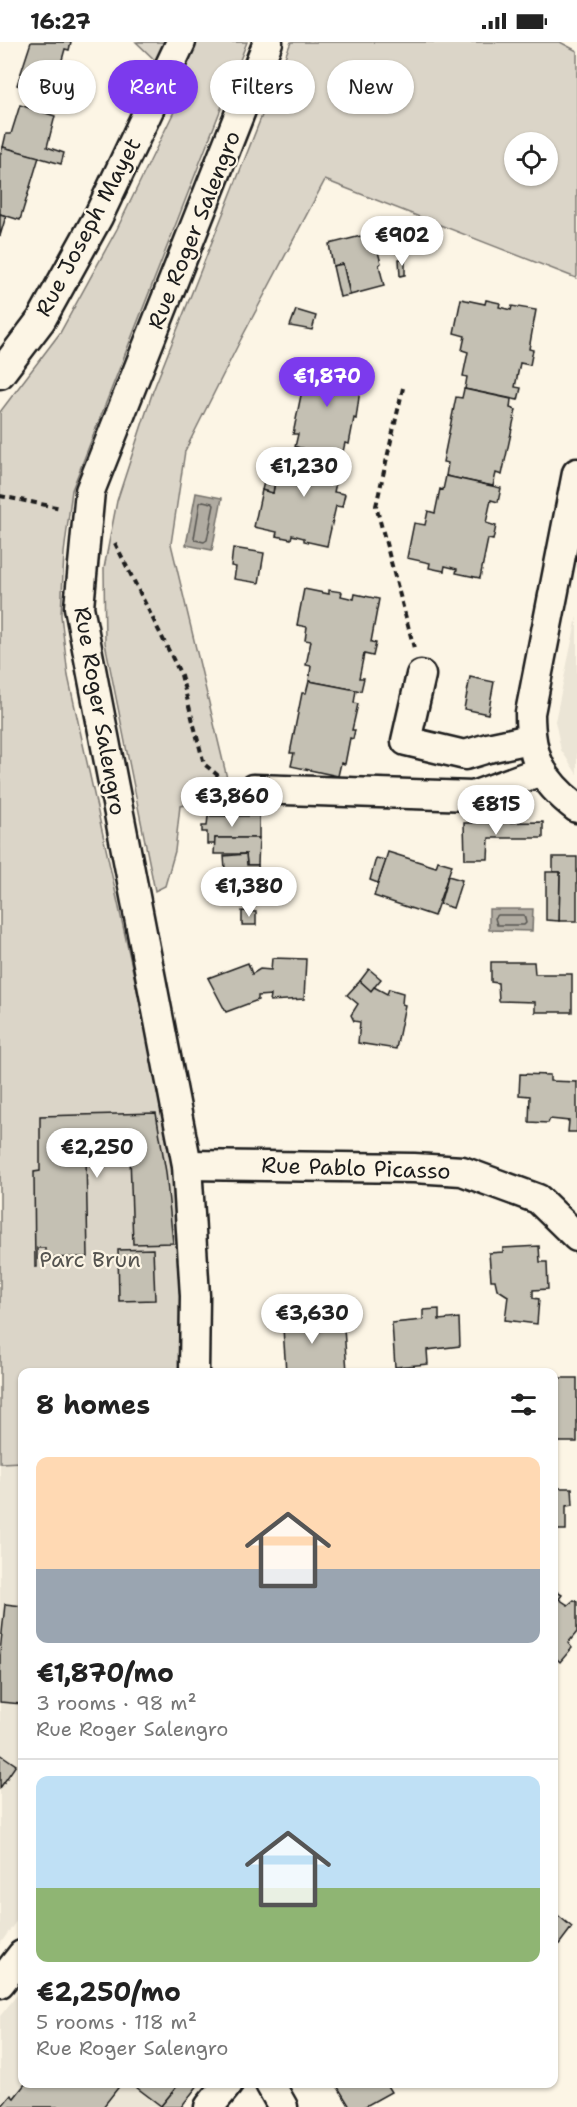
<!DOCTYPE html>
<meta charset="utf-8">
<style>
:root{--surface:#fff;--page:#f6f6f6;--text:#222;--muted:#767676;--line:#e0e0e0;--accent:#7c3aed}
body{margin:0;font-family:"Shantell Sans",sans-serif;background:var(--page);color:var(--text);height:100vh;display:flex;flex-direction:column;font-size:22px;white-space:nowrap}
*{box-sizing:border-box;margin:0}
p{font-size:20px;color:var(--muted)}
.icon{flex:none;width:33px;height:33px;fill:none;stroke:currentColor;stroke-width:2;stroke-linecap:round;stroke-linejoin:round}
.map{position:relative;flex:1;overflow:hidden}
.side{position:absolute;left:18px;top:1326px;width:540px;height:720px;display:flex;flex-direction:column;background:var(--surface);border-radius:12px;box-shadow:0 2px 4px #0004}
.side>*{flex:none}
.guide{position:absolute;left:18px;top:18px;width:542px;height:54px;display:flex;gap:12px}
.fabs{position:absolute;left:504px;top:90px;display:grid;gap:12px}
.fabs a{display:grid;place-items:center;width:54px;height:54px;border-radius:50%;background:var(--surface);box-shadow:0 2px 4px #0004;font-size:30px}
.price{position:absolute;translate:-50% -51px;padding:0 14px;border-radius:21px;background:#fff;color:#222;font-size:20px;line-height:39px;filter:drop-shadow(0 2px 3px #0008)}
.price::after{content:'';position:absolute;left:50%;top:36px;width:18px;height:14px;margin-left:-9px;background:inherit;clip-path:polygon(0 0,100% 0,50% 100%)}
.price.selected{background:var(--accent);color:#fff}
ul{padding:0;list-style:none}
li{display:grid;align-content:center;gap:12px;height:318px;padding:0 18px}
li+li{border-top:2px solid var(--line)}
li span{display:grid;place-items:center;height:186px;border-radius:12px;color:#555}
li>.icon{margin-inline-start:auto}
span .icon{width:108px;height:108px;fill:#fffc;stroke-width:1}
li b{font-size:26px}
h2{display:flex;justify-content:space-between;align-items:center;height:72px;padding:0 18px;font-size:26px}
.pill{padding:0 21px;border-radius:27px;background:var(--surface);box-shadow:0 2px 4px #0004;font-size:21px;line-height:54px}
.pill.selected{background:var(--accent);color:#fff}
.status{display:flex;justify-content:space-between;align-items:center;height:42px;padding:0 30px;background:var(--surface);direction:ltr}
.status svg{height:16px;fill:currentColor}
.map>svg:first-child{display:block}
</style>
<div class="status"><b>16:27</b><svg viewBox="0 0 49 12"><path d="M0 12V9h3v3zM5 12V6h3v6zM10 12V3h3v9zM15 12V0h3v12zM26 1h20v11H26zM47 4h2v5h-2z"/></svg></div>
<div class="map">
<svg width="577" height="2065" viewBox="0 0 577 2065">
<rect width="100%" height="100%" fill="#fcf5e5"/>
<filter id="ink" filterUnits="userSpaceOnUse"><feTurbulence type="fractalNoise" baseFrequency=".0167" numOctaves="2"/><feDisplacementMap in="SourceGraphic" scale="12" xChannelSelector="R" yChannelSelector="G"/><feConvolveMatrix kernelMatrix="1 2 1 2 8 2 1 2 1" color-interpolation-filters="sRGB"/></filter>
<g filter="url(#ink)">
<g fill="#ebe5d6">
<path d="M577,575V732L561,708L555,679Z"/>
<path d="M22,1420V1871L0,1902V1421Z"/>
<path d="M22,1947V2042H199L181,2065H0V1974Z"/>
</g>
<g fill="#dbd5c8" stroke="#7c7872" stroke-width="1.5" fill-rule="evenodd">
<path d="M136,0H247L72,448L64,511L61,573L68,634L169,1093L182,1206L181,1330H22V1420L0,1421V370L60,291L117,187L185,47Z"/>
<path d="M291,0H560L577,9V234L576,236L325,138L240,299L185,409L171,502L232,757L180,764L175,809L165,844L155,849L105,601L104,526L117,459L153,349ZM548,100V134H514V100Z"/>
</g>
<g fill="#b0aba1" stroke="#75726c" stroke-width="1.5">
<path d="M196,451L222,456L212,508L186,503Z"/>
<path d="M489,867H533L532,889L489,888Z"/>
</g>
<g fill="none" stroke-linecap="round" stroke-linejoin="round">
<g stroke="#575551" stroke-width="1.5">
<path d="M203,459L212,461L214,463L207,498L204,500L195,498L194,496L200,461Z"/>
<path d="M498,873H524L526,881L524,883H497L495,876Z"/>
</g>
</g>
<g fill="#c4c0b3" stroke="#1c1c1c" stroke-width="1.5">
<path d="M31,0H71L69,8L65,7L52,54L17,43Z"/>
<path d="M20,63L55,74L47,105L64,111L61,122L3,105L6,92H11Z"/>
<path d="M3,105L39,115L20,178L0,172V113Z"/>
<path d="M0,172L6,174L0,194Z"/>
<path d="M399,179H408L409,188L400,189Z"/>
<path d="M373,191L381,221L379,223L384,244L350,253L343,222L333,224L329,202Z"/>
<path d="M399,217H405V233L400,234Z"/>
<path d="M343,222L350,253L340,255L333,224Z"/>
<path d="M461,257L485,262L486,258L500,261L499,265L511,268L512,264L536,268L529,307L533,308L530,323L520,321L515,345L521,346L518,358L465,347L467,335L463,334L468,310L462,308L465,294L454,291Z"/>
<path d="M296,268L316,274L312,288L290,284Z"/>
<path d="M312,317L359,326L357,339L361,340L356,377L354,376L349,402L345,401L342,414L295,405L298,392H293L306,329L310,330Z"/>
<path d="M464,347L511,357L510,366L516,368L502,433L496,431L493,444L446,434L448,421L443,420L456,355L462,356Z"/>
<path d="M296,405L346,415L343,428L339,427L334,450L345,452L342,465L336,464L327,504L304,499V496L292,493L291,497L276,494L277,490L254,485L262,448L273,451L275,438L285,440L289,417L294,418Z"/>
<path d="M446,434L501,446L498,460L491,458L486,481L496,484L493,498L488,497L480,536L456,531L457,527L445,524L444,529L429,526L430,521L407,516L414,481L425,483L428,469L435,471L440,447L443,448Z"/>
<path d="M265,436L275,438L273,451L262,448Z"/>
<path d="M233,506L264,511L259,541L234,537L236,525L231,524Z"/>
<path d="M304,547L329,552V548L342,550L341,554L354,557L355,552L379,557L371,600L376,601L373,614L364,612L359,636H364L361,649L309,639L311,624L306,623L311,599L305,598L307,585L297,583Z"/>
<path d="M470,635L494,640L488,672L464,667Z"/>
<path d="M309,639L356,648L354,661L358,662L352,688H355L353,697L350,696L345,722L341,721L338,734L291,724L294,711H290L302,651H306Z"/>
<path d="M208,774H259V796H215V802H207V790H202V784H207Z"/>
<path d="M543,780V796H489L488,817H465L464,781Z"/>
<path d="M215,796H259L258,823H247L246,812H214Z"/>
<path d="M388,810L436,825L438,819L452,823L434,874L374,854Z"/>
<path d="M246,812L247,823H258L259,837L248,838V853L227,854L224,814Z"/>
<path d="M553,815H577V879H559L560,830H553Z"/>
<path d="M376,816L386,818L378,841L370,838Z"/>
<path d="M546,830H560L559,879L546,878Z"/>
<path d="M448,834L462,838L453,866L440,862Z"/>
<path d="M242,869L256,870V883H242Z"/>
<path d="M272,916L306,917L304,957L270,959L271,953L258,954V958L226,970L208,936L248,921L252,932L260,927L271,928Z"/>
<path d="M491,920H534L535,932H572V970H535V960L499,959L498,941L491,940Z"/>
<path d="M369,927L381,937L371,949L360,939Z"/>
<path d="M360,939L371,949L374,945L387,952L389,947L403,951L402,962L405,963L396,1007L358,1001L360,980L354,979L351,973L358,962L347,953Z"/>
<path d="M520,1032L550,1033V1039L577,1040V1090H568L569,1079L550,1077L548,1081L529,1080L530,1054L519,1053Z"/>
<path d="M156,1071L166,1130L173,1201L133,1202L130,1114L86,1115L88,1215L45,1216V1206H37V1225H35L34,1130L40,1129V1074Z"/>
<path d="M539,1204L540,1220H547L548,1247L533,1248V1256L539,1257L537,1282L505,1278L508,1254L497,1247L495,1238H491L489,1211L503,1210V1206Z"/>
<path d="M153,1207L155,1258L119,1259L118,1208Z"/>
<path d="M439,1267V1278L459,1276L460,1304L427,1308L428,1322L395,1325L392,1281L423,1278V1268Z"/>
<path d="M316,1269L318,1289L344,1286L347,1330H286L282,1272Z"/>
<rect x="554" y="1336" width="23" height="64"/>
<path d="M554,1446H572L573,1463L566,1464V1488H554Z"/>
<path d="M554,1548L562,1553L559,1557L568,1563L574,1558L577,1560V1590L568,1601L572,1606L560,1620L554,1614Z"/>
<path d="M5,1562L22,1564V1662L0,1660V1610Z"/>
<path d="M0,1712L16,1723L0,1746Z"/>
<path d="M554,1870L572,1885L554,1909Z"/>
<path d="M25,2042H121L103,2065H1L11,2053L14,2056Z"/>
<path d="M132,2042H179L161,2064Z"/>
<path d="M179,2042H199L181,2065H162L161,2064Z"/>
<path d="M336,2042H386L391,2050L364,2065H350Z"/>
</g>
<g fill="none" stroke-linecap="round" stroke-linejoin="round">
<g stroke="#1c1c1c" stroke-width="33">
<g id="minor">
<path d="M0,332L41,278L98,175L181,0"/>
<path d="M577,431L530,671C530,715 541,739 577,766"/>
<path d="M421,633L406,699L465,713L488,706L530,697"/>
<path d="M253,747L473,754L541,729"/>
<path d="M187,1123L414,1126L462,1129L538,1157L577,1195"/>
<path d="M194,1330L195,1254L187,1123L79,565L90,449L268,0"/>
<path d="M0,1941L22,1913"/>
<path d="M270,2042L283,2065"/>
<path d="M209,2065L228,2042"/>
</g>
</g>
<g stroke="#1c1c1c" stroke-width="4" stroke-dasharray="6 4.5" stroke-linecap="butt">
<path d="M403,346L376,464L414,606"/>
<path d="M0,454L61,466"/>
<path d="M115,501L181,633L204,722L226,740"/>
</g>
<use href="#minor" stroke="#fcf5e5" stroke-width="28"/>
</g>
</g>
<g text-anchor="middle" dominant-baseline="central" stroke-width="4.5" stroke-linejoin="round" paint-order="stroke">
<g font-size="22" fill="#1c1c1c" stroke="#fcf5e5">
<text transform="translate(88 185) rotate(-62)">Rue Joseph Mayet</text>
<text transform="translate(194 188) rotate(-68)">Rue Roger Salengro</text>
<text transform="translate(100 669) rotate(80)">Rue Roger Salengro</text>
<text transform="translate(356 1126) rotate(2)">Rue Pablo Picasso</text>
</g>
<g font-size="22" fill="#555450" stroke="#fcf5e5">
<text x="90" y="1217">Parc Brun</text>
</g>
</g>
</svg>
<div class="fabs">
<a><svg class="icon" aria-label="locate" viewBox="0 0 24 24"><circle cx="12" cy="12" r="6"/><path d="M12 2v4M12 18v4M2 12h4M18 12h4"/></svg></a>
</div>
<b class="price" style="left:402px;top:225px">€902</b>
<b class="price selected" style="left:327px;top:366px">€1,870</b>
<b class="price" style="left:304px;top:456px">€1,230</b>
<b class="price" style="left:232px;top:786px">€3,860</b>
<b class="price" style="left:496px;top:794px">€815</b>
<b class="price" style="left:249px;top:876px">€1,380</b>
<b class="price" style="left:97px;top:1137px">€2,250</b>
<b class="price" style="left:312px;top:1303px">€3,630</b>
<div class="guide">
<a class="pill">Buy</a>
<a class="pill selected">Rent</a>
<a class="pill">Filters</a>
<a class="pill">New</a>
</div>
<section class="side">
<h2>8 homes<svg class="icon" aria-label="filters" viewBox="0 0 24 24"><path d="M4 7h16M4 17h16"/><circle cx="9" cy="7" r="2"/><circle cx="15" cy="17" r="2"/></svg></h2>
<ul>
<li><span style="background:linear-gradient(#ffd9b3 60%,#9aa5b1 0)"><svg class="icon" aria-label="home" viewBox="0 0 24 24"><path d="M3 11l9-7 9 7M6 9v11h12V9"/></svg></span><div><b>€1,870/mo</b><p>3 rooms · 98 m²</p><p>Rue Roger Salengro</p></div></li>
<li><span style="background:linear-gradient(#bfe0f5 60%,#8fb573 0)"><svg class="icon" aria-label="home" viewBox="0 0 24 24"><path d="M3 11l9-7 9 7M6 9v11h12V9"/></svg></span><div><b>€2,250/mo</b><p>5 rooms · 118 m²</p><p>Rue Roger Salengro</p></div></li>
</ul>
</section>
</div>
